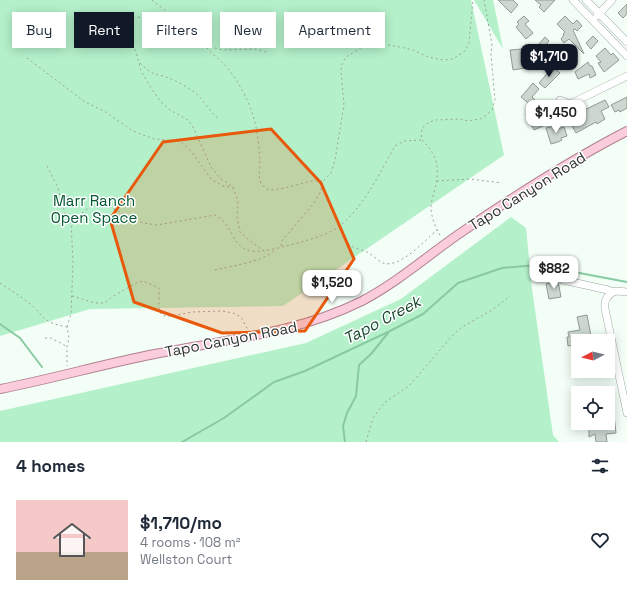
<!DOCTYPE html>
<meta charset="utf-8">
<style>
:root{--surface:#fff;--page:#f2f2f3;--text:#1f2937;--muted:#747a83;--line:#e0e1e3;--accent:#111827}
body{margin:0;font-family:"Space Grotesk",sans-serif;background:var(--page);color:var(--text);height:100vh;display:flex;flex-direction:column;font-size:15px;white-space:nowrap}
*{box-sizing:border-box;margin:0}
p{font-size:13px;color:var(--muted)}
.icon{flex:none;width:22px;height:22px;fill:none;stroke:currentColor;stroke-width:2;stroke-linecap:round;stroke-linejoin:round}
.map{position:relative;height:442px;overflow:hidden}
.details{display:flex;flex-direction:column;background:var(--surface);flex:1}
.details>*{flex:none}
.guide{position:absolute;left:12px;top:12px;width:400px;height:36px;display:flex;gap:8px}
.needle{width:26px;rotate:263deg}
.controls{position:absolute;left:571px;top:334px;display:grid;gap:8px}
.controls a{display:grid;place-items:center;width:44px;height:44px;border-radius:0px;background:var(--surface);box-shadow:0 2px 10px #0003;font-size:20px}
.price{position:absolute;translate:-50% -34px;padding:0 9px;border-radius:8px;background:#fff;color:#222;font-size:13px;line-height:26px;filter:drop-shadow(0 1px 2px #0008)}
.price::after{content:'';position:absolute;left:50%;top:24px;width:12px;height:9px;margin-left:-6px;background:inherit;clip-path:polygon(0 0,100% 0,50% 100%)}
.price.selected{background:var(--accent);color:#fff}
ul{padding:0;list-style:none}
li{display:flex;align-items:center;gap:12px;height:100px;padding:0 16px}
li+li{border-top:1px solid var(--line)}
li span{display:grid;place-items:center;flex:none;width:112px;height:80px;border-radius:0px;color:#555}
li>.icon{margin-inline-start:auto}
span .icon{width:48px;height:48px;fill:#fffc;stroke-width:1}
li b{font-size:17px}
h2{display:flex;justify-content:space-between;align-items:center;height:48px;padding:0 16px;font-size:17px}
.pill{padding:0 14px;border-radius:0px;background:var(--surface);box-shadow:0 2px 10px #0003;font-size:14px;line-height:36px}
.pill.selected{background:var(--accent);color:#fff}
.map>svg:first-child{display:block}
</style>
<div class="map">
<svg width="627" height="442" viewBox="0 0 627 442">
<rect width="100%" height="100%" fill="#f2fef6"/>
<g fill="#b4f0ca">
<path d="M0,0H471L504,155L283,306L90,309L0,336Z"/>
<path d="M474,0H493L503,49Z"/>
<path d="M511,217L526,228L532,289L553,435L559,442H0V411L306,343L401,299Z"/>
</g>
<g fill="none" stroke-linecap="round" stroke-linejoin="round">
<g stroke="#88caa1" stroke-width="2">
<path d="M0,324L20,338L42,367"/>
<path d="M182,442L224,418L274,382L305,371L388,332L423,314L458,283L502,268L537,265L627,282"/>
<path d="M345,442L343,426L347,413L356,396L359,365L371,354L388,333"/>
</g>
</g>
<g fill="#cbd7cf" stroke="#909b93">
<path d="M498,0H513L518,5L511,13Z"/>
<path d="M535,0H555L544,12L539,7L541,5Z"/>
<path d="M627,4V14L623,18L618,13Z"/>
<path d="M524,16L529,21L525,24L533,33L526,39L516,27L519,24L517,22Z"/>
<path d="M565,16L573,24L577,20L582,26L577,31L575,29L573,30L584,54L569,39L564,43L561,39L564,35L563,34L565,32L557,24Z"/>
<path d="M593,36L598,41L591,49L586,43Z"/>
<path d="M545,37L549,41L546,45L553,52L547,59L542,55L540,58L533,51Z"/>
<path d="M605,48L611,55L613,53L619,60L604,72L598,63L601,62L596,56Z"/>
<path d="M522,49L525,68L513,70L510,50Z"/>
<path d="M588,62L590,66H592L596,75L590,78L589,74L578,79L575,72Z"/>
<path d="M553,67L560,73L545,88L539,83Z"/>
<path d="M533,83L539,89L532,97L538,103L545,119L540,114L537,115L543,126L534,130L526,114L535,109L521,97Z"/>
<path d="M627,97V108L620,112L619,110L615,112L611,105Z"/>
<path d="M605,100L609,107L601,111L605,119L597,124L596,122L576,133L571,124L581,119L578,113Z"/>
<path d="M553,126L554,130L564,127L567,136L561,138L562,140L558,142L551,144L546,128Z"/>
<path d="M558,281L561,297L549,299L546,284Z"/>
<path d="M587,315L592,341H578V344L568,346L567,337H569L568,332L580,330L577,317Z"/>
<path d="M614,415L616,433L606,434L607,442H596L595,434L589,437V429L597,425V423H608V416Z"/>
</g>
<g fill="none" stroke-linecap="round" stroke-linejoin="round">
<g stroke="#9ea9a1" stroke-width="8">
<g id="minor">
<path d="M573,0L627,56"/>
<path d="M586,0L627,42"/>
<path d="M597,16L612,0"/>
<path d="M560,100L570,104L627,76"/>
<path d="M563,280L608,290L613,292L617,291L627,292"/>
<path d="M613,292C606,297 604,301 605,309L627,413"/>
</g>
</g>
<g stroke="#b28291" stroke-width="10">
<path id="major" d="M0,389C52,379 103,364 155,354C225,340 298,333 362,301C396,283 425,258 456,236C511,198 567,162 627,131"/>
</g>
<g stroke="#9ba49e" stroke-width="1" stroke-dasharray="2 3" stroke-linecap="butt">
<path d="M152,0L166,11L183,30L211,47L223,50L254,49L266,52"/>
<path d="M27,58L85,102L104,111L133,131L154,139L180,141L191,151L211,179L223,186L233,187"/>
<path d="M140,63C153,76 154,73 169,78C177,81 187,87 194,92C204,99 209,112 219,119"/>
<path d="M422,140C439,157 440,169 434,192C433,197 431,202 431,207C431,218 436,228 441,237"/>
<path d="M47,166L58,188L65,213L70,221"/>
<path d="M437,181L470,179L502,183"/>
<path d="M322,182L318,180C306,181 275,193 267,189C265,188 262,185 261,183C258,176 260,168 260,161C259,148 258,132 254,119C249,100 237,78 223,63C217,57 209,52 204,44C177,52 171,27 151,18C145,16 106,18 101,21C97,23 96,27 94,31C100,46 117,42 130,43L134,48L136,52L141,71L153,91L162,103L170,110L188,120L193,127L211,167L220,178L233,187L238,201L237,217L240,232L250,241L264,251C280,248 325,237 337,228C363,209 379,174 395,146L404,141L421,140L422,128L428,123L435,120L461,119L467,121L480,119L484,117L492,110L495,100L491,54L492,44L484,0"/>
<path d="M340,225C343,233 345,243 353,247C357,249 363,250 367,252C373,255 378,261 383,263C400,269 425,240 437,230"/>
<path d="M281,246L282,241L314,203L321,191L322,182L331,173L335,160L344,105L341,70L342,64L346,57L367,44L376,43L400,47L413,50L428,57L443,60L453,59L465,51L469,43L473,0"/>
<path d="M215,270C230,266 268,261 275,249"/>
<path d="M0,283C10,290 19,295 29,303C46,317 41,322 67,327L69,338L67,346V366"/>
<path d="M72,296L95,303H104L112,297L136,283L143,281L159,288V310L161,314L165,316H171L192,312L222,311L233,313L241,317L248,330"/>
<path d="M67,327L71,314L73,262L71,221L90,207L103,204L143,223L157,225L215,215C237,226 229,255 263,251"/>
<path d="M45,338H51L66,346"/>
<path d="M366,442L373,418L384,403L409,386L453,335L462,327L492,310L510,296"/>
</g>
<use href="#minor" stroke="#fff" stroke-width="7"/>
<use href="#major" stroke="#fbcddc" stroke-width="8"/>
</g>
<path fill="#e8590c" fill-opacity="0.2" stroke="#e8590c" stroke-width="3" stroke-linejoin="round" d="M271,129L321,183L354,259L305,331L222,333L134,302L110,219L163,142Z"/>
<g text-anchor="middle" dominant-baseline="central" stroke-width="3" stroke-linejoin="round" paint-order="stroke">
<g font-size="15" fill="#2f3431" stroke="#fff">
<text transform="translate(527 191) rotate(-32)">Tapo Canyon Road</text>
<text transform="translate(231 339) rotate(-11)">Tapo Canyon Road</text>
</g>
<g font-size="15" fill="#035732" stroke="#fff">
<text x="94" y="200">Marr Ranch<tspan x="94" dy="17">Open Space</tspan></text>
</g>
<g font-size="16" font-style="italic" fill="#17492e" stroke="#fff">
<text transform="translate(382 320) rotate(-28)">Tapo Creek</text>
</g>
</g>
</svg>
<div class="controls">
<a><svg class="needle" viewBox="-14 -14 28 28"><path d="M0-13l5 13h-10z" fill="#e53935"/><path d="M0 13l5-13h-10z" fill="#747a83"/></svg></a>
<a><svg class="icon" aria-label="locate" viewBox="0 0 24 24"><circle cx="12" cy="12" r="6"/><path d="M12 2v4M12 18v4M2 12h4M18 12h4"/></svg></a>
</div>
<b class="price selected" style="left:549px;top:78px">$1,710</b>
<b class="price" style="left:556px;top:134px">$1,450</b>
<b class="price" style="left:554px;top:290px">$882</b>
<b class="price" style="left:332px;top:304px">$1,520</b>
<div class="guide">
<a class="pill">Buy</a>
<a class="pill selected">Rent</a>
<a class="pill">Filters</a>
<a class="pill">New</a>
<a class="pill">Apartment</a>
</div>
</div>
<section class="details">
<h2>4 homes<svg class="icon" aria-label="filters" viewBox="0 0 24 24"><path d="M4 7h16M4 17h16"/><circle cx="9" cy="7" r="2"/><circle cx="15" cy="17" r="2"/></svg></h2>
<ul>
<li><span style="background:linear-gradient(#f6c9c9 65%,#b9a48a 0)"><svg class="icon" aria-label="home" viewBox="0 0 24 24"><path d="M3 11l9-7 9 7M6 9v11h12V9"/></svg></span><div><b>$1,710/mo</b><p>4 rooms · 108 m²</p><p>Wellston Court</p></div><svg class="icon" aria-label="heart" viewBox="0 0 24 24"><path d="M12 20l-8-8c-3-5 5-10 8-4 3-6 11-1 8 4z"/></svg></li>
</ul>
</section>
